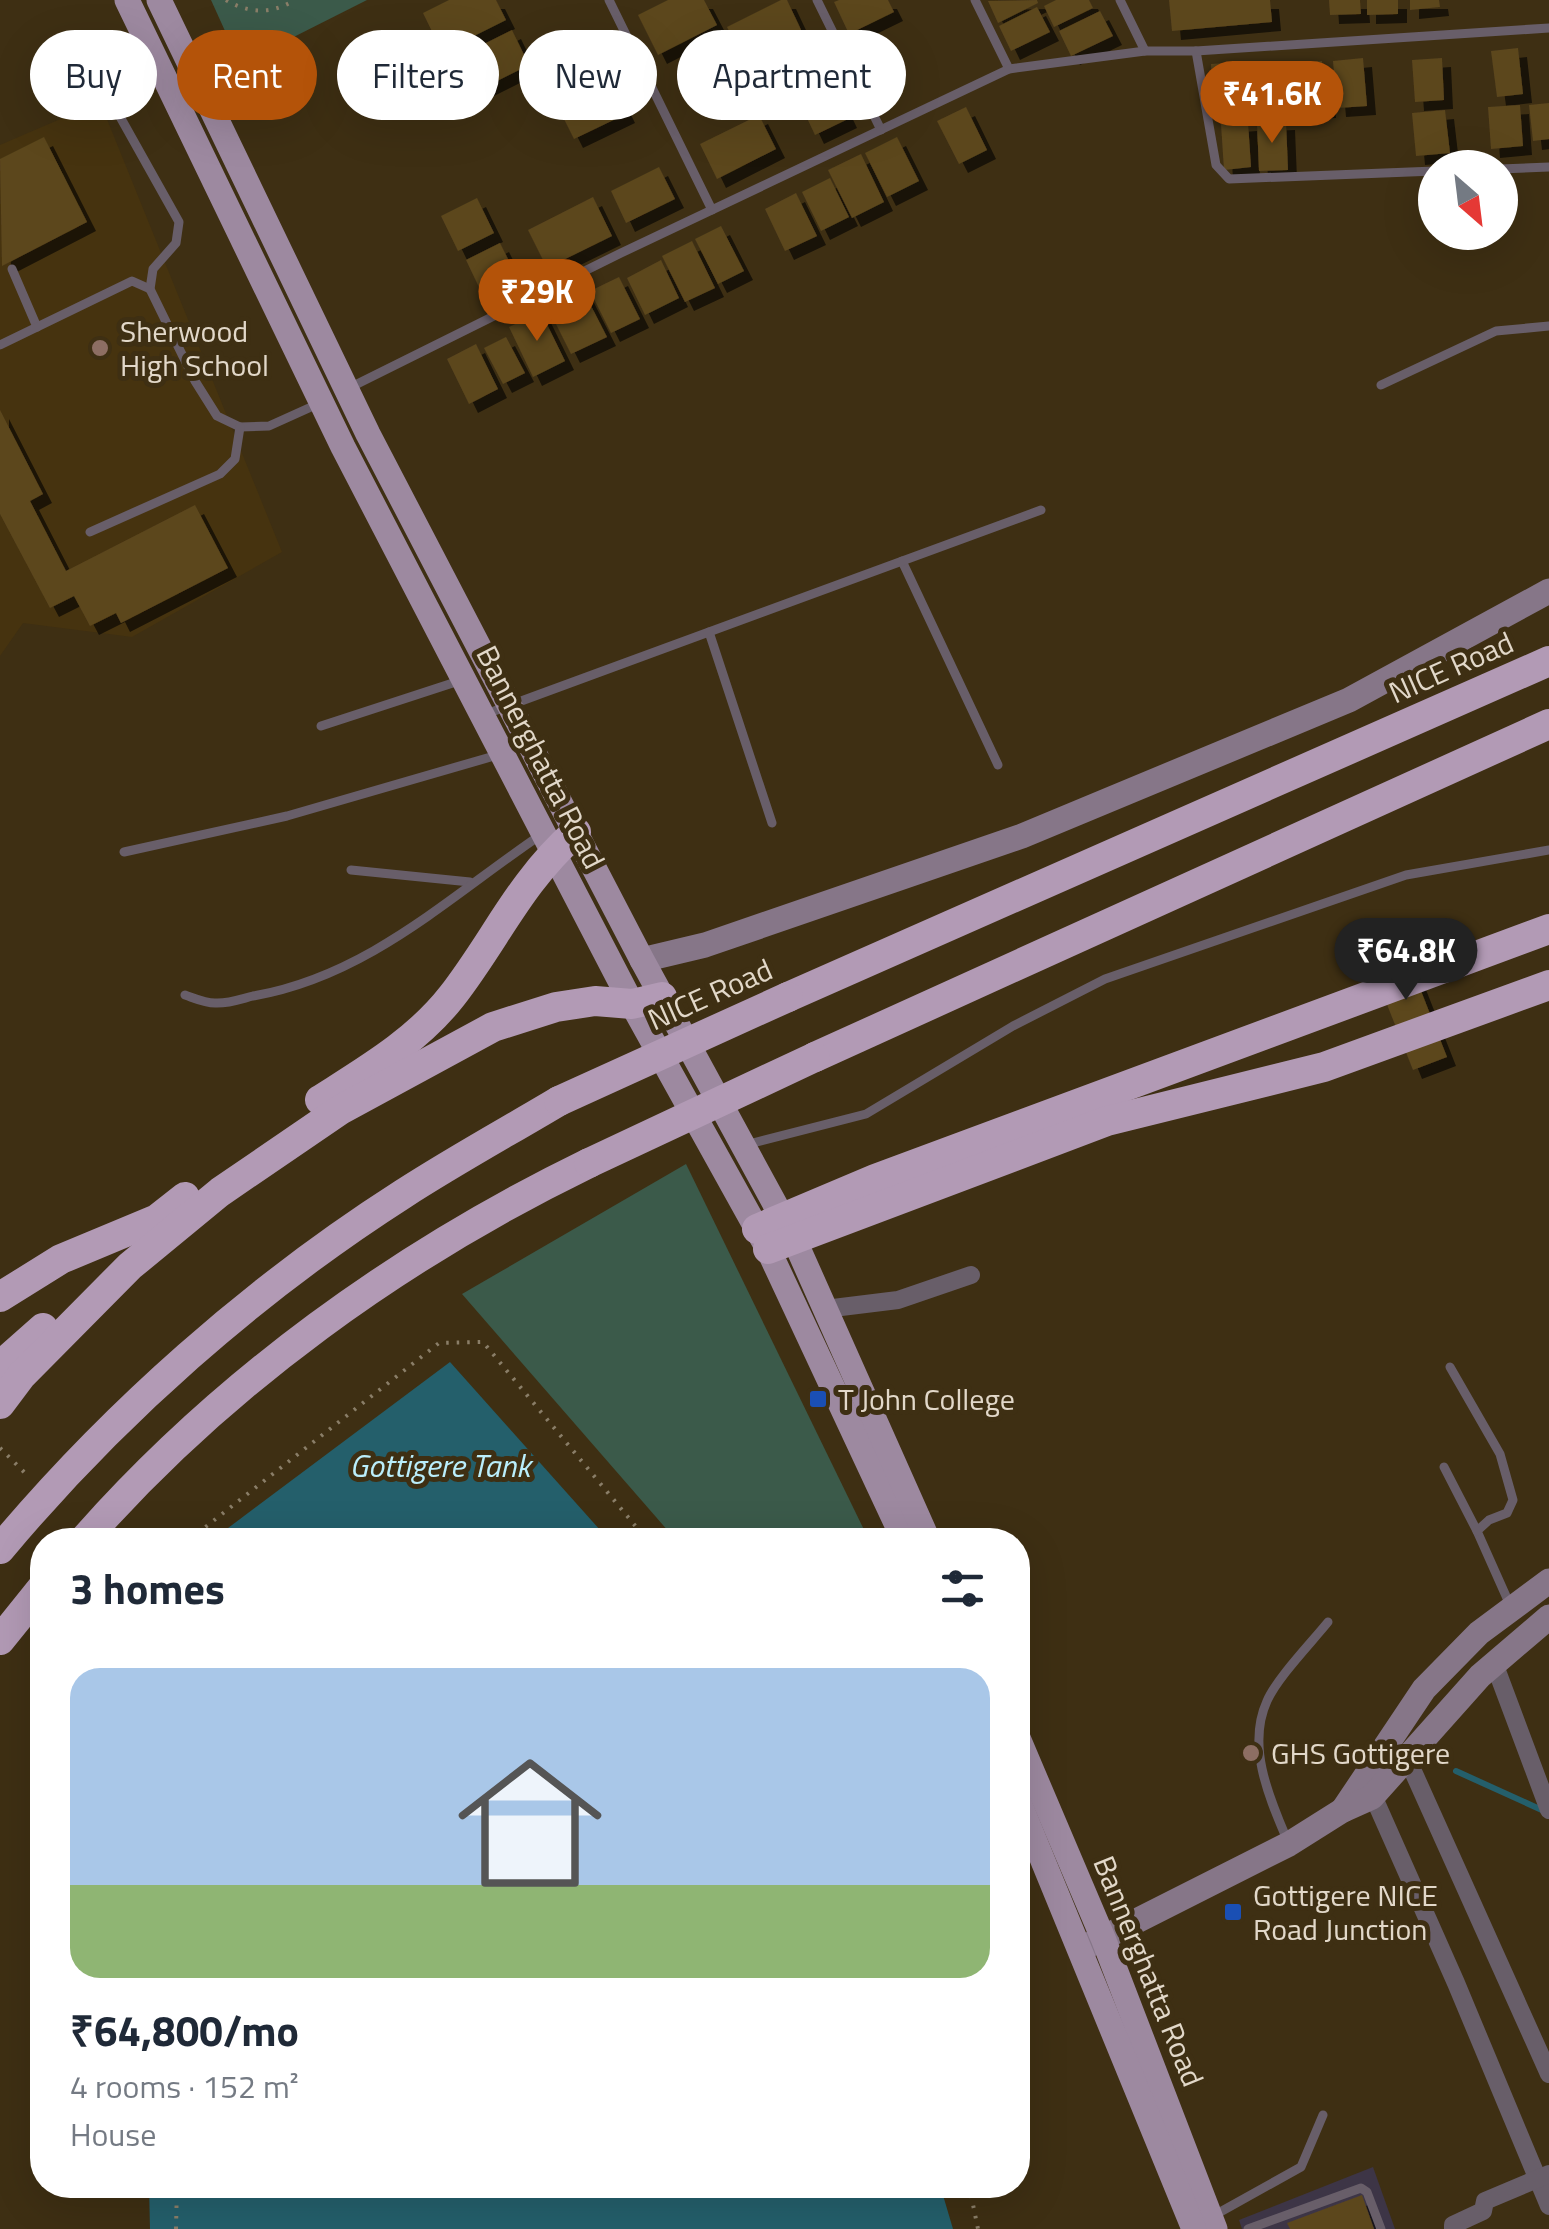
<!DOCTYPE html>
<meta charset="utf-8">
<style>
:root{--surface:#fff;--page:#f2f2f3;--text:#1f2937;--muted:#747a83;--line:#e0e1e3;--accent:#b45309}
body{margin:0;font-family:"Titillium Web",sans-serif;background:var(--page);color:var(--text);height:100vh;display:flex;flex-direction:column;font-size:38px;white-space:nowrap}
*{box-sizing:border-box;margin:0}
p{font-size:32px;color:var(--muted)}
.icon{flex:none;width:55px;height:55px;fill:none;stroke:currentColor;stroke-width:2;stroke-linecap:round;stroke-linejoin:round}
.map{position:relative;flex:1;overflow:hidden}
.details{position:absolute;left:30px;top:1528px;width:1000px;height:670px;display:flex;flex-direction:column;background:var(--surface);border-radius:40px;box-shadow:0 10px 40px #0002}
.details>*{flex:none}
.guide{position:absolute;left:30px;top:30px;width:1000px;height:90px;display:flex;gap:20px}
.needle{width:65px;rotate:152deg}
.buttons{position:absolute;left:1418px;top:150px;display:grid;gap:20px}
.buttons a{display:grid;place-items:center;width:100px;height:100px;border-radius:50%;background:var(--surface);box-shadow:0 10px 40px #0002;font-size:50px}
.price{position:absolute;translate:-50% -85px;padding:0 22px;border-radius:35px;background:var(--accent);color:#fff;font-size:32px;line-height:65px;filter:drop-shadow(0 2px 5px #0008)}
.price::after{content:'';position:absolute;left:50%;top:60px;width:30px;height:22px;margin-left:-15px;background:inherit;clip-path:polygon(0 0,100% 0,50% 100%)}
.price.active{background:#222;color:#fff}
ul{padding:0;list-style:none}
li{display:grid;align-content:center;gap:20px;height:530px;padding:0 40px}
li+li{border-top:2px solid var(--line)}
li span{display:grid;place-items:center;height:310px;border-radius:30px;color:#555}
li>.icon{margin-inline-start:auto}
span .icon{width:180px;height:180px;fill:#fffc;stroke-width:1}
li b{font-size:42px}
h2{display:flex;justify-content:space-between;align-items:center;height:120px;padding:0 40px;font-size:42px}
.chip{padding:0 35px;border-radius:45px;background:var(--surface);box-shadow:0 10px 40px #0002;font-size:35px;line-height:90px}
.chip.active{background:var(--accent);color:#fff}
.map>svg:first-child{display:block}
</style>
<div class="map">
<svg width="1549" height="2229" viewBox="0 0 1549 2229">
<defs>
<filter id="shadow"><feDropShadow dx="9" dy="9" stdDeviation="0" flood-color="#0009"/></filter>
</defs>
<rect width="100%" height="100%" fill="#3e2f13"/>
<path fill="#3d3546" d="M1373,2167L1395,2229H1242L1239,2220Z"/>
<path fill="#46330f" d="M100,102L282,552L132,637L23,623L0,656V145Z"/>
<g fill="#3b5a4a">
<path d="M211,0H367L240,64Z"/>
<path d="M686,1164L869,1540H676L462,1294Z"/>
</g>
<g fill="#245f6b">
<path d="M450,1362L609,1540H212Z"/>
<path d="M149,2185H940L953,2229H150Z"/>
</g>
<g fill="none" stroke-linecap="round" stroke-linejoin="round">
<path stroke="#245f6b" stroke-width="6" d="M1456,1771L1544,1811"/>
</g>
<g fill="#5b461e" filter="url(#shadow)">
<path d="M449,0H496L506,20L442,52L423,13Z"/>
<path d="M668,0H704L717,25L658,55L638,15Z"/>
<path d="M781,0H787L803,34L745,62L727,27Z"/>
<path d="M839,0H888L894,12L849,34L834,2Z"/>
<path d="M1037,0L1038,3L998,23L988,1Z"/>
<path d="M1056,0H1089L1093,8L1054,27L1044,6Z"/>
<path d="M1169,0H1270L1272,22L1172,31Z"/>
<path d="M1329,0H1360L1361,14L1330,15Z"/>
<path d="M1367,0H1398V14L1367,15Z"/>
<path d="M1410,0H1439L1440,7L1410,10Z"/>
<path d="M1037,7L1050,32L1011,51L999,26Z"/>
<path d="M1100,11L1113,36L1071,56L1059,31Z"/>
<path d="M512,30L529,65L479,90L462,55Z"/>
<path d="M593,37L610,74L555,101L537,65Z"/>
<path d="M801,42L820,79L762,108L744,70Z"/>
<path d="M1518,48L1523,94L1497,97L1491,51Z"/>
<path d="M1363,58L1367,106L1337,108L1333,61Z"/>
<path d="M1442,58L1444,100L1415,102L1412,60Z"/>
<path d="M1322,61L1327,109L1297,111L1293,64Z"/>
<path d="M1241,62L1242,83L1212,85L1211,64Z"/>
<path d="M1284,62L1288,110L1258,112L1254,65Z"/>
<path d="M610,81L626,114L574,139L558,107Z"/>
<path d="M830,81L848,119L815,135L797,97Z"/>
<path d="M1549,103V139L1533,141L1529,105Z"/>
<path d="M1520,105L1523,146L1491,149L1488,107Z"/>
<path d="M966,107L987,150L959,164L937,121Z"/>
<path d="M1445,110L1450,153L1416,156L1412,113Z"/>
<path d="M759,115L776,149L717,179L700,144Z"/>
<path d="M1286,121L1288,170L1259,171L1257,122Z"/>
<path d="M1248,122L1251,167L1224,170L1221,124Z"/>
<path d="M44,137L87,222L2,266L0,159Z"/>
<path d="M897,137L919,181L887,197L865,153Z"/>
<path d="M861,154L884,202L852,218L828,170Z"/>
<path d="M659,167L675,199L626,223L611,191Z"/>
<path d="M830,178L849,217L821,231L802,192Z"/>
<path d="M796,193L817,236L785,251L765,209Z"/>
<path d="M593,197L612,236L547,268L528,230Z"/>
<path d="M477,198L494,233L458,251L441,216Z"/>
<path d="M721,226L744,271L718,284L695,239Z"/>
<path d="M692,241L715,288L685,302L662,256Z"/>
<path d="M500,243L522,287L487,304L466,260Z"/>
<path d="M661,260L679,298L645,315L627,278Z"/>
<path d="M619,277L640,319L611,333L590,291Z"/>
<path d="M584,292L607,337L571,354L549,310Z"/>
<path d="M541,312L565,361L533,377L509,327Z"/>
<path d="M506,337L525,373L503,384L484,348Z"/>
<path d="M476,344L498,389L469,404L447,359Z"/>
<path d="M0,410L43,494L30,501L66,571L195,505L228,568L121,623L116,613L90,626L74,596L50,608L0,514Z"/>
<path d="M1399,935L1447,1057L1413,1070L1365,949Z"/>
<path d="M1362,2195L1374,2229H1290L1287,2223Z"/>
</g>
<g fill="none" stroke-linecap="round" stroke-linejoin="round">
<g stroke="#8a7e68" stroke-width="4" stroke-dasharray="2.5 8" stroke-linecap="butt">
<path d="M226,0C249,14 272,14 295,0"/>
<path d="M0,1448L25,1473"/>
<path d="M189,1540L439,1343L483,1342L647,1540"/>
<path d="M969,2185L978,2229"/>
<path d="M176,2229L177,2185"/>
</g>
<g stroke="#685e69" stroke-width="9">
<path d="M609,0L712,210"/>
<path d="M817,0L881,130"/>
<path d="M975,0L1009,69"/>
<path d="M1120,0L1145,51"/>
<path d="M1196,51L1216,165L1229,179L1435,171"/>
<path d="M114,106L179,222L176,243L153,269L150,289L195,381L217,416L240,427L269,426L320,403"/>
<path d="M1500,169L1549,167"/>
<path d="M12,269L37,327"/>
<path d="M0,345L132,281L150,289"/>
<path d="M1381,385L1496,331L1549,326"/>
<path d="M347,389L621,253L1009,69L1145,51H1196L1549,28"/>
<path d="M90,532L220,474L235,459L240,427"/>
<path d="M902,561L998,765"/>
<path d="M709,632L772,823"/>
<path d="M486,714L1041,510"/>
<path d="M321,726L462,680"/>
<path d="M124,852L287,816L501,754"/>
<path d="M351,870L470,882"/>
<path d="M185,995C194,998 205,1003 215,1003C227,1004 241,999 253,996C368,976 449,897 542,834"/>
<path d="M745,1145L866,1114L1013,1026L1105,979L1406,875L1549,850"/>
<path d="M1450,1367L1500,1454L1513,1500L1507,1513L1489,1520L1477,1531L1510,1605"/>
<path d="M1444,1467L1477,1531"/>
<path d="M1288,1842C1270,1799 1246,1747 1267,1701C1277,1678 1311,1643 1328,1622"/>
<path d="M1213,2216L1301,2167L1323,2115"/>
<path d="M1248,2229L1361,2188L1367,2192L1381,2229"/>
</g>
<g stroke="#685e69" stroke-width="18">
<path d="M825,1309L898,1300L971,1275"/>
<path d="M1494,1663L1549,1810"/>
<path d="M1407,1758L1549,2074"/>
<path d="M1370,1789L1456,1983L1549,2206"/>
<path d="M1453,2229V2225L1483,2211L1485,2201L1549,2174"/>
</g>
<g stroke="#867688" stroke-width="25">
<path d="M642,960L705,945L1022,836L1349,700L1549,591"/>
<path d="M1343,1810L1424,1689L1479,1633L1549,1581"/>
<path d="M1083,1948L1289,1844L1343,1810L1372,1797L1480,1676L1549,1617"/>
</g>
<g stroke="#9d89a0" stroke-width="25">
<path d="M127,0L343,447L632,1004L768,1249L904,1540"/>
<path d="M159,0L368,434L642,960L794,1239L928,1540"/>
<path d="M1018,1738L1103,1938L1215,2229"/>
<path d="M1018,1800L1194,2229"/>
</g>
<g stroke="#b29ab5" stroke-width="30">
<path d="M788,997L1549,661"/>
<path d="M815,1057L1549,724"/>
<path d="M320,1100C367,1070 417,1041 452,996C497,938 518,884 576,832"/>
<path d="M757,1229L875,1179L1549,929"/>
<path d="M768,1249L1107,1121L1324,1067L1549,985"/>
<path d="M0,1297L61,1259L157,1219L185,1197"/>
<path d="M0,1366L43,1328"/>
<path d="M0,1404L21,1376L130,1266L220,1192L340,1110L493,1027L556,1007L595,1001L632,1004L662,997"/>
<path d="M84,1540C224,1381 400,1255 589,1163"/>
<path d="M0,1549C114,1413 253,1290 403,1194C454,1161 507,1132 559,1101"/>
<path d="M0,1640L42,1588"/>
</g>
<g stroke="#b29ab5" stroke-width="30">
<path d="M559,1101L788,997"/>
<path d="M589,1163L815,1057"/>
</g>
</g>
<g fill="#8d6e63" stroke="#3e2f13" stroke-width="4">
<circle cx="100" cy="348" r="10"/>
<circle cx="1251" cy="1753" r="10"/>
</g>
<g fill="#1a4fb4" stroke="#3e2f13" stroke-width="4">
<rect x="808" y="1389" width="20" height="20" rx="5"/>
<rect x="1223" y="1902" width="20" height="20" rx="5"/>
</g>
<g text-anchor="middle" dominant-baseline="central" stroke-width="10" stroke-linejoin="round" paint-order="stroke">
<g font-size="30" fill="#e2d8c9" stroke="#3e2f13" text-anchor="start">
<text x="120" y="331">Sherwood<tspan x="120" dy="34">High School</tspan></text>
<text x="838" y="1399">T John College</text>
<text x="1271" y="1753">GHS Gottigere</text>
<text x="1253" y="1895">Gottigere NICE<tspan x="1253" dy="34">Road Junction</tspan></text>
</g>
<g font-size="30" fill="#e2d8c9" stroke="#3e2f13">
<text transform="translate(1451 667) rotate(-24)">NICE Road</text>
<text transform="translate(541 757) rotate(63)">Bannerghatta Road</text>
<text transform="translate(710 994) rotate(-24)">NICE Road</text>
<text transform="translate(1149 1971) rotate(68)">Bannerghatta Road</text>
</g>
<g font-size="32" font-style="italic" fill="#baeefb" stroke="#3e2f13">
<text x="440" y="1465">Gottigere Tank</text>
</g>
</g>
</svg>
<div class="buttons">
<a><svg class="needle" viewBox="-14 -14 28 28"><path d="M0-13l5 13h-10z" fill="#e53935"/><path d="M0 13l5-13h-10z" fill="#747a83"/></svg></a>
</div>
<b class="price" style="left:1272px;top:146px">₹41.6K</b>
<b class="price" style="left:537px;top:344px">₹29K</b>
<b class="price active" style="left:1406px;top:1003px">₹64.8K</b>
<div class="guide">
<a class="chip">Buy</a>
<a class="chip active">Rent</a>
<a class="chip">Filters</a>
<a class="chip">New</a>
<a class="chip">Apartment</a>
</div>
<section class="details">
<h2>3 homes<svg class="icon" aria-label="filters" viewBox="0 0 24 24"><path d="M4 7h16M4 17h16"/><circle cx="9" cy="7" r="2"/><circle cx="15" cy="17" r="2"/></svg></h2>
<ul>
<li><span style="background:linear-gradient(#a9c7e8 70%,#8fb573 0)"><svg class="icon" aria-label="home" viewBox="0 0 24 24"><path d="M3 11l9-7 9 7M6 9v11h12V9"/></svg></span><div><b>₹64,800/mo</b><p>4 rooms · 152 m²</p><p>House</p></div></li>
</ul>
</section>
</div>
